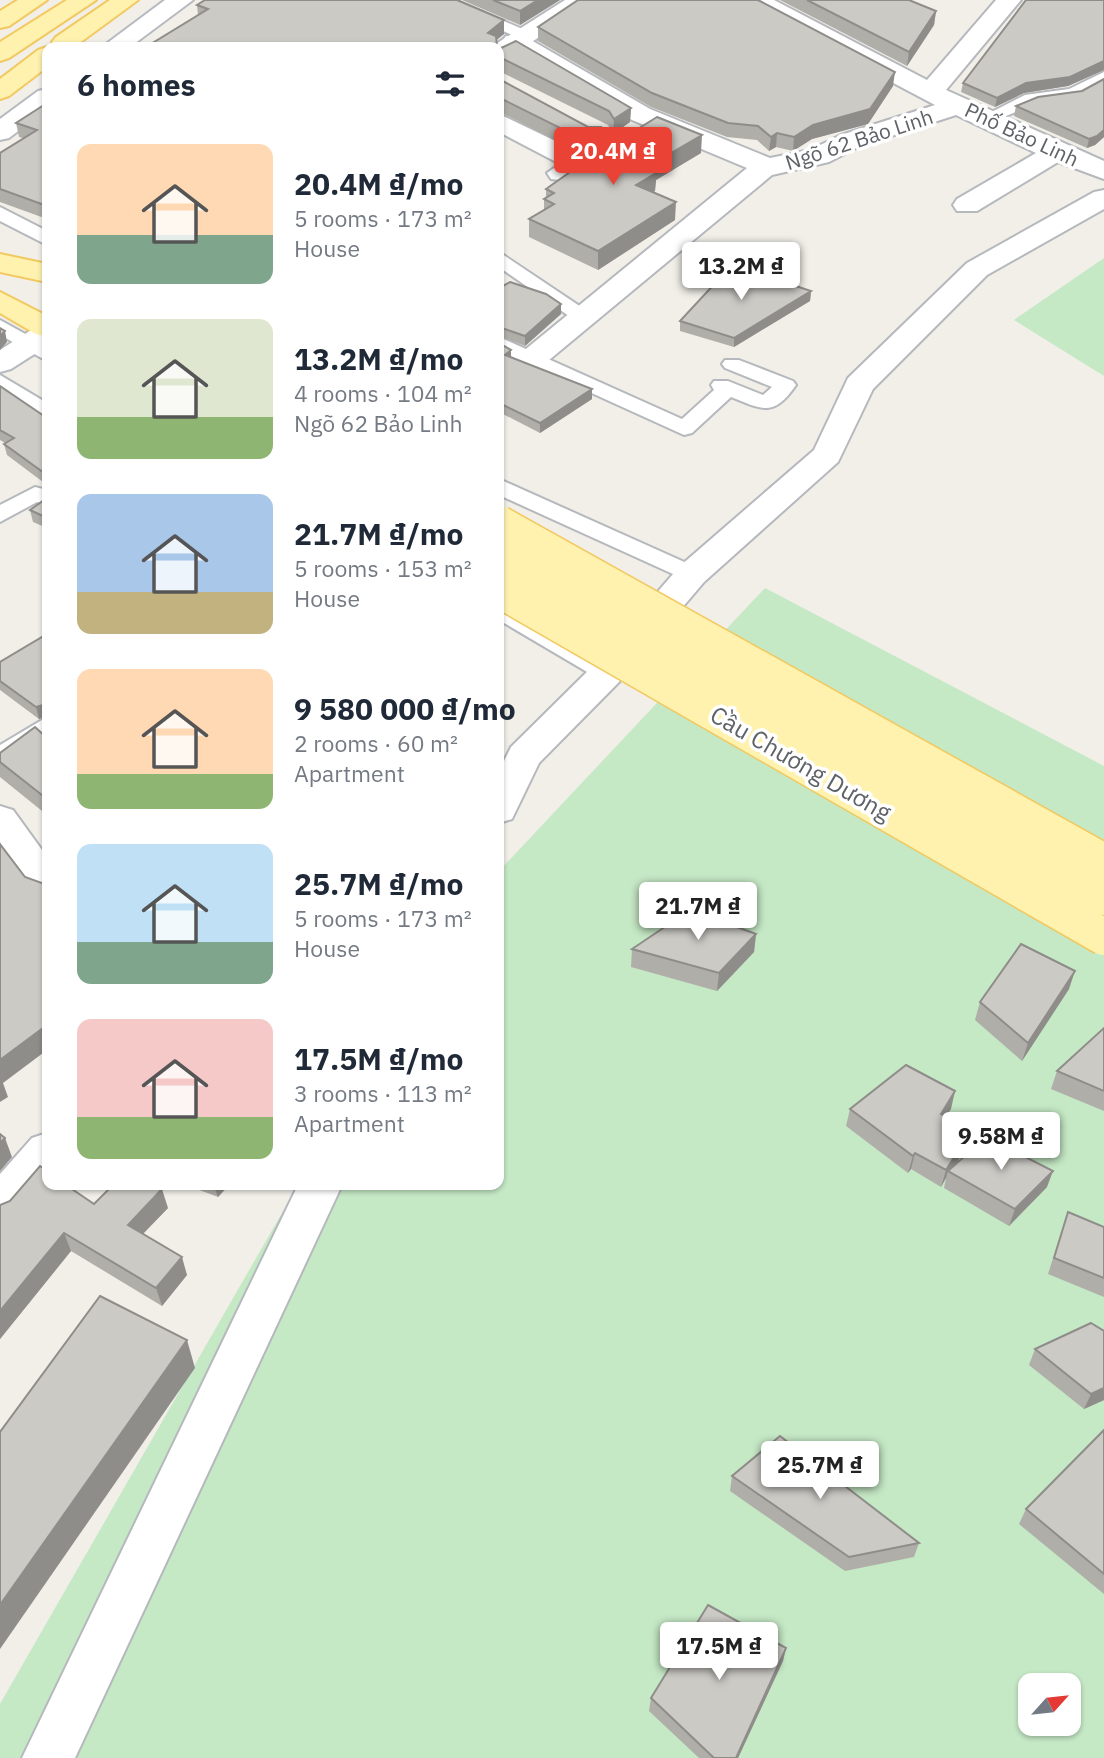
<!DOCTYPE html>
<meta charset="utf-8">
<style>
:root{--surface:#fff;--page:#f2f2f3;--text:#1f2937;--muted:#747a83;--accent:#ea4335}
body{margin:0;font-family:"IBM Plex Sans",sans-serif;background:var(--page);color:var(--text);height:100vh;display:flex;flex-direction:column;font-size:26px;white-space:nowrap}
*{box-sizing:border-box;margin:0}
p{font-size:23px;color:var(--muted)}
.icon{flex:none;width:38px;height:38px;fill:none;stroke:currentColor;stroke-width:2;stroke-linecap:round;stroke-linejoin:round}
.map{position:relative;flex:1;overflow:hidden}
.drawer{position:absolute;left:42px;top:42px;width:462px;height:1148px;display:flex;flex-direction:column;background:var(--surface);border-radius:14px;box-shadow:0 2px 5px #0004}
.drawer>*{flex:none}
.needle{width:46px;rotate:63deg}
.buttons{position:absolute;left:1018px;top:1673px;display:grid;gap:14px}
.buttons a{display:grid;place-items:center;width:63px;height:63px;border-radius:14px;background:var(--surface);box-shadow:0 2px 5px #0004;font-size:35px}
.price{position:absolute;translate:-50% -60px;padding:0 16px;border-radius:7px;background:#fff;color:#222;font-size:23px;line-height:46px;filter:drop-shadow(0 2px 4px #0008)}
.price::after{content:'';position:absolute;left:50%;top:42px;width:21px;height:16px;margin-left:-10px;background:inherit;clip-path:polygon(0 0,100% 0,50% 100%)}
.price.current{background:var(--accent);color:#fff}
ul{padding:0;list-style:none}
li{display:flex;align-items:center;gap:21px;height:175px;padding:0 35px}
li span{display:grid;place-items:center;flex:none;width:196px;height:140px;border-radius:14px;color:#555}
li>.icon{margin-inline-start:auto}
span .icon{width:84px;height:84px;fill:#fffc;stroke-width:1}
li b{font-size:30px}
h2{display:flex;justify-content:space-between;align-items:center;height:84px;padding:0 35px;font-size:30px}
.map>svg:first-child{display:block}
</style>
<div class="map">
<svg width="1104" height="1758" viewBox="0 0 1104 1758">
<rect width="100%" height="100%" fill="#f1efe8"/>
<g fill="#c5e8c5" fill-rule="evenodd">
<path d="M1104,258V376L1014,320Z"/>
<path d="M765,588L1104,766V1758H0V1704L298,1185H499V871ZM1031,1685H1069V1724H1031Z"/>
</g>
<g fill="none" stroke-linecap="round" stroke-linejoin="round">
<g stroke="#b5b8bc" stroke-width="4">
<g id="lane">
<path d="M432,0H455L534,34L525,39L519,38Z"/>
<path d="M1104,72V84L1079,98L1035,104L987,124L978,119L1025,95L1069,89Z"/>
<path d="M0,207L47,231V245L0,221Z"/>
<path d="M499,252L590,313L593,317L590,321H576L499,267Z"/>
<path d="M0,320L47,346V361L0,335Z"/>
<path d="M499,337L682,419L714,390L711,385L714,381H728L763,395L772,387L725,368L722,364L725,360H739L793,381L796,385C774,417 763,410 731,397L692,433L684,435L499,351Z"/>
<path d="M0,375L47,403V418L0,390Z"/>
<path d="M499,479L700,569L703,574L700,579H684L499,495Z"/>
<path d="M35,487L47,490V505L37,502L0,522V505Z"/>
<path d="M499,602L615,667L619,673L615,679L607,681L599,679L499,620Z"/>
<path d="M47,717V738L0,766V745Z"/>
</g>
</g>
<g stroke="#b5b8bc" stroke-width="4">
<g id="street">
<path d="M743,0H774L927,80L996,0H1021L946,90L1104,161V179L1058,162L977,211H957L953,205L957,199L1036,153L956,115L860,146L829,162L772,175L543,365L532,368L521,365L517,359L521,353L747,168L632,120L506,46L502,41L506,36H524L650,109L770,158L810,150L841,135L935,105L746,5Z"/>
<path d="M499,114L576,151L579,156L606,141H624L628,147C616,165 573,184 551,179L547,173L560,164L499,132Z"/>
<path d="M1104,190V209L987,275L873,389L838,462L704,582L619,682L539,763L512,819L499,823V771L511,747L595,664L680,566L814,450L848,378L967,263L1094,192Z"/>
<path d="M0,806L13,810L47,857V901L33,896L0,849Z"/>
<path d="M47,1133V1181L15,1218L0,1224V1174L32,1138Z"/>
<path d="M298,1185H342L75,1758H22Z"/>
</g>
</g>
<g stroke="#b6babf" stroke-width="4">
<g id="secondary">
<path d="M165,0H193L130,47H102Z"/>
<path d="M565,0H594L508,58L499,61V47H491Z"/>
<path d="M47,89V109L9,138L0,140V119L38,91Z"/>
<path d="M47,324V346L11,369L0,372V350L36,327Z"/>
</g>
</g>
<g stroke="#f2c960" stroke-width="4">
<g id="primary">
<path d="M18,0H47L9,26L0,28V11Z"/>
<path d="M67,0H96L9,58L0,61V42Z"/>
<path d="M110,0H138L74,47H56L52,42L56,37Z"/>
<path d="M47,47V67L9,96L0,99V79L38,50Z"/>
<path d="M0,254L47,264V282L0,272Z"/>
<path d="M0,292L47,316V337L36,334L0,313Z"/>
</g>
</g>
<use href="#lane" fill="#fff" fill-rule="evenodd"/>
<use href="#street" fill="#fff" fill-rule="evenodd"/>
<use href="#secondary" fill="#fff" fill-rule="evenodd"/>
<use href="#primary" fill="#fff2af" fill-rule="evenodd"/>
<g stroke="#f2c960" stroke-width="39" stroke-linecap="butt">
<g id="primary-bridge">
<path d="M499,524L1104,862"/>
<path d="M499,555L1104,897"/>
<path d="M499,589L1104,937"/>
</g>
</g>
<use href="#primary-bridge" stroke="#fff2af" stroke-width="36"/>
</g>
<g fill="#afaea9">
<path d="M462,0H560L520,25Z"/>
<path d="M780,0H909L936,11L934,25L907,66Z"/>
<path d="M1104,0V70L1068,86L1024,93L995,107L961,92L963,83Z"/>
<path d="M197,5L504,34L496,40L198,15Z"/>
<path d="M538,27L893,86L868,124L812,139L793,151L776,147L769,151L757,140L727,137L651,107L538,41Z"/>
<path d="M499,49L631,108L630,122L613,134L608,125L499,71Z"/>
<path d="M499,79L588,127H602L601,142L580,153L500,112L499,113Z"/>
<path d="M1104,79V137L1095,145L1087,148L1014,116L1016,106L1082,91Z"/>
<path d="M47,103V219L0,202V153L23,138L19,137L16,123Z"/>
<path d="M701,153L656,180L655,191L653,192L675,220L598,270L529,237V219L544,210V199L546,198V189L570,172L571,163Z"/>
<path d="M499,288L561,304V314L525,346L499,336Z"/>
<path d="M811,291L810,301L734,347L680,331V321Z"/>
<path d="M499,343L511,357L592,389V399L540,433L499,412Z"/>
<path d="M0,386L47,418V485L7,455L4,444L5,443L0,440Z"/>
<path d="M47,498V528L33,522L30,510Z"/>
<path d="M47,634V718V716L39,719L0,690V662Z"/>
<path d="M47,729V815L0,777V753L44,735L43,732Z"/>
<path d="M756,934L754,952L717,991L631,967L632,949Z"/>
<path d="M1069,989L1022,1061L975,1020L980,1002Z"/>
<path d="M1104,1028V1111L1051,1089L1057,1071Z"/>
<path d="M850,1109H951L946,1116L972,1129L967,1147L955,1165L1047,1187L1009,1226L944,1188L946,1178L941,1187L911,1169L908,1173L846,1126Z"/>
<path d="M186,1185H229L218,1197Z"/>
<path d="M94,1204L168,1208L143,1234L187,1275L162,1306L71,1251L0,1339V1205Z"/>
<path d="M1068,1212L1104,1227V1297L1048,1274Z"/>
<path d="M1104,1331V1400L1084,1409L1029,1365L1035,1349Z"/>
<path d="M1104,1430V1594L1019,1524L1026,1509Z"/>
<path d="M732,1476L919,1543L914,1557L845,1571L730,1491Z"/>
<path d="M786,1648L783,1661L738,1758H699L649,1711L651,1698Z"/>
</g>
<g fill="#8f8d8a">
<path d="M538,0H560L520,25V11Z"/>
<path d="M936,11L934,25L907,66L909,52Z"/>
<path d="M504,20V34L488,47V33Z"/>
<path d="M1104,61V70L1068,86L1024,93L995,107L997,98L1026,83Z"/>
<path d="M895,72L893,86L868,124L812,139L793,151L794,137Z"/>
<path d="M499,98H500V112L499,113Z"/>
<path d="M631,108L630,122L613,134L614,119Z"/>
<path d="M602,127L601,142L580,153V138Z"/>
<path d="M1104,130V137L1095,145L1087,148L1089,139Z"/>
<path d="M777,133L776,147L769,151L771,137Z"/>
<path d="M702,135L701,153L656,180L655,191L635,203L636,185L647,167Z"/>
<path d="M676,202L675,220L598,270V251Z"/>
<path d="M811,291L810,301L734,347V338Z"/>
<path d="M561,304V314L525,346V336Z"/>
<path d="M5,331L7,342L0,350V336Z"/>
<path d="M511,350V359L505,355Z"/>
<path d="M592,389V399L540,433V423Z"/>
<path d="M46,704L47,716L39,719L36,707Z"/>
<path d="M756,934L754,952L717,991L719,973Z"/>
<path d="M1075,971L1069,989L1022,1061L1028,1043Z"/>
<path d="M47,1025V1050L3,1083L8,1097L0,1102V1060Z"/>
<path d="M955,1091L951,1109L936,1131L941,1114Z"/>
<path d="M972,1129L967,1147L950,1172L948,1171L946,1178L941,1187L946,1170Z"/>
<path d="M5,1138L12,1157L0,1171V1143Z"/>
<path d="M915,1153L911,1169L908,1173L913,1156Z"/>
<path d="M1053,1171L1047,1187L1009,1226L1015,1209Z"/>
<path d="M219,1185H229L218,1197L215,1189Z"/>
<path d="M162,1189L168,1208L134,1243L128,1225Z"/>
<path d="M64,1233L71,1251L0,1339V1311Z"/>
<path d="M182,1257L187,1275L162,1306L156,1288Z"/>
<path d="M187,1340L195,1368L0,1649V1605Z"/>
<path d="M1104,1388V1400L1084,1409L1091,1394Z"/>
<path d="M786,1648L783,1661L738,1758H736Z"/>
</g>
<g fill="#cccac5" stroke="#8f8d8a" stroke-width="2">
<path d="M205,0H457L504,20L488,33L496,36L497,47H146L208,9L197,5Z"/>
<path d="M493,0H538L520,11Z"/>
<path d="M578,0H758L895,72L870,109L813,125L794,137L777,133L771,137L758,126L728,123L652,93L538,27Z"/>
<path d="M807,0H909L936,11L909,52Z"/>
<path d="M1026,0H1104V61L1070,77L1026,83L997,98L963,83Z"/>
<path d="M516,41L631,108L614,119L609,111L499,57V49Z"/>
<path d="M499,79L588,127H602L580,138L500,98H499Z"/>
<path d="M1104,79V130L1097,136L1089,139L1016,106L1038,97L1082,91Z"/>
<path d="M47,103V206L0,189V153L37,130L16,123Z"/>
<path d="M657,117L702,135L647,167L656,173L636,185L676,202L598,251L529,219L554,204L544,199L554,193L546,189L577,167L571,163L607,148Z"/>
<path d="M732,265L811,291L734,338L680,321Z"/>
<path d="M510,282L546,294L561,304L525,336L499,327V288Z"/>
<path d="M0,328L5,331L0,336Z"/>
<path d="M499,343L511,350L505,355L592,389L540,423L499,403Z"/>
<path d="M0,386L47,418V475L4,444L14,438L0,430Z"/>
<path d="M47,498V518L30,510Z"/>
<path d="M47,634V715L46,704L36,707L0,681V662Z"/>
<path d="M35,727L47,738V799L0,762V753Z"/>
<path d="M0,844L25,877L42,883L47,888V1025L0,1060Z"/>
<path d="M690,910L756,934L719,973L632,949Z"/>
<path d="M1021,944L1075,971L1028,1043L980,1002Z"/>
<path d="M1104,1028V1091L1057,1071Z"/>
<path d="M906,1065L955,1091L941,1114L972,1129L946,1170L915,1153L913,1156L850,1109Z"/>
<path d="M0,1134L5,1138L0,1143Z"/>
<path d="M986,1137L1053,1171L1015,1209L948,1171Z"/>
<path d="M40,1166L47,1171V1185H66L94,1204L113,1185H156L162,1189L128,1225L182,1257L156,1288L64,1233L0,1311V1205L10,1201Z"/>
<path d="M205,1185H219L215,1189Z"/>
<path d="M1068,1212L1104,1227V1278L1054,1258Z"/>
<path d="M100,1296L187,1340L0,1605V1432Z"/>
<path d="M1091,1323L1104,1331V1388L1091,1394L1035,1349Z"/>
<path d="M1104,1430V1574L1026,1509Z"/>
<path d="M780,1436L919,1543L849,1557L732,1476Z"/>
<path d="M708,1605L786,1648L736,1758H714L651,1698Z"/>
</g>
<g text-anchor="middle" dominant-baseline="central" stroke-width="7" stroke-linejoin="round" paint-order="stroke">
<g font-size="21" fill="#5f6368" stroke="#fff">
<text transform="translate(1022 134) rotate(25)">Phố Bảo Linh</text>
<text transform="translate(859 139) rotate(-18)">Ngõ 62 Bảo Linh</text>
</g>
<g font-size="24" fill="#5f6368" stroke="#fff">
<text transform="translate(801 763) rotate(30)">Cầu Chương Dương</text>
</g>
</g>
</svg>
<div class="buttons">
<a><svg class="needle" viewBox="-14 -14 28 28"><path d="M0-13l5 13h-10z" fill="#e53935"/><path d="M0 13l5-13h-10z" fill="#747a83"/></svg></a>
</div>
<b class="price current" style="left:613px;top:187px">20.4M ₫</b>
<b class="price" style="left:741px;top:302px">13.2M ₫</b>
<b class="price" style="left:698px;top:942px">21.7M ₫</b>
<b class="price" style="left:1001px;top:1172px">9.58M ₫</b>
<b class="price" style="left:820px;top:1501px">25.7M ₫</b>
<b class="price" style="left:719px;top:1682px">17.5M ₫</b>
<section class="drawer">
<h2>6 homes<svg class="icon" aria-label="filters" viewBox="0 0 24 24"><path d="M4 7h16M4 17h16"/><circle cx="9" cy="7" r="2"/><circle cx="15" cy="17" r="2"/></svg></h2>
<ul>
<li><span style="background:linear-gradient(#ffd9b3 65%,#7fa58c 0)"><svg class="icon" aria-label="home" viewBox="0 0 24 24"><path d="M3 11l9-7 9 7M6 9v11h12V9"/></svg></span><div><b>20.4M ₫/mo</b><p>5 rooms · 173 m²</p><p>House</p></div></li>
<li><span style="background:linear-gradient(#dfe7d0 70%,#8fb573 0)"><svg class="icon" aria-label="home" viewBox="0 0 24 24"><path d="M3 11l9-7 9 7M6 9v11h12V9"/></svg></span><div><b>13.2M ₫/mo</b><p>4 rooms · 104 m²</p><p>Ngõ 62 Bảo Linh</p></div></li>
<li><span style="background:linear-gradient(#a9c7e8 70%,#c2b280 0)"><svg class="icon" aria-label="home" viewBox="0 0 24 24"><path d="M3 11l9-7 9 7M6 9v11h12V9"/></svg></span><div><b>21.7M ₫/mo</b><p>5 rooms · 153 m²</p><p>House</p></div></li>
<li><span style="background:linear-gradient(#ffd9b3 75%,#8fb573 0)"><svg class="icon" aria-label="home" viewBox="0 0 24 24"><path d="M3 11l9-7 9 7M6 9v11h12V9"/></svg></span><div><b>9 580 000 ₫/mo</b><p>2 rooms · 60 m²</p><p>Apartment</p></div></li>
<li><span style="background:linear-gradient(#bfe0f5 70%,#7fa58c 0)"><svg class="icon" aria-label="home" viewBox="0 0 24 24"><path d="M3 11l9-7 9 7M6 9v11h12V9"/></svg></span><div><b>25.7M ₫/mo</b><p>5 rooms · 173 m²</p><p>House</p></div></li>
<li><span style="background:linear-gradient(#f6c9c9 70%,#8fb573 0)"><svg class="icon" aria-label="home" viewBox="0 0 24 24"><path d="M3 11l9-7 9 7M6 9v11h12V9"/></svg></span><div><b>17.5M ₫/mo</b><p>3 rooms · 113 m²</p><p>Apartment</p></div></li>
</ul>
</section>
</div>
